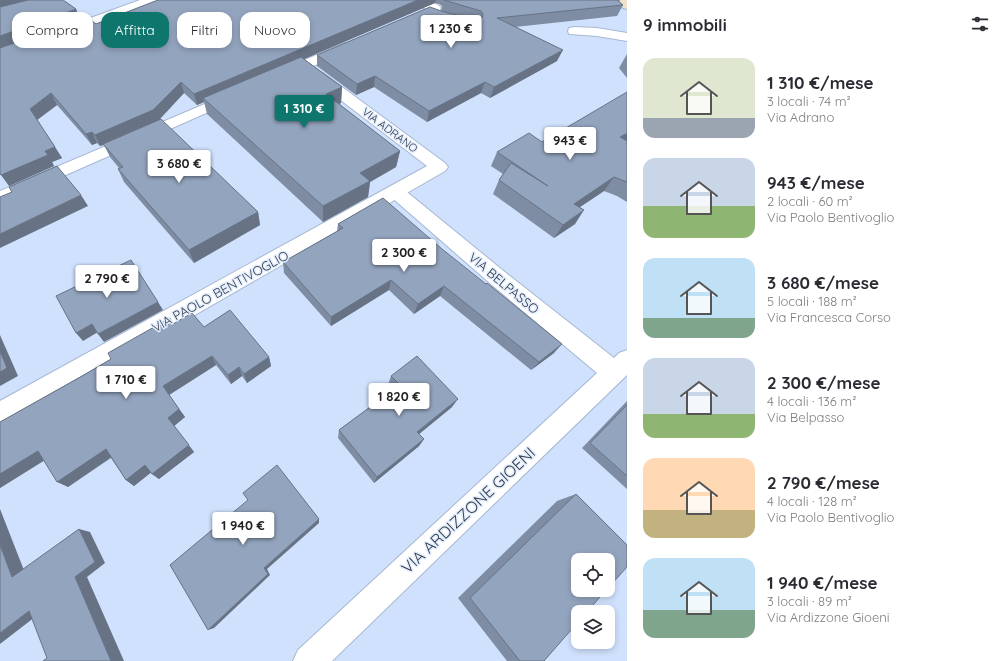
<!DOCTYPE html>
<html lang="it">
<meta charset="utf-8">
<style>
:root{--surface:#fff;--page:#f2f2f3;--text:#2b2b33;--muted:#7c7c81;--accent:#0f766e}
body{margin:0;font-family:Quicksand,sans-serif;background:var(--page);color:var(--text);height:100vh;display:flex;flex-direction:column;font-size:15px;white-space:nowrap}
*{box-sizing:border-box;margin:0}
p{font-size:13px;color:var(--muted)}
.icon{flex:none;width:22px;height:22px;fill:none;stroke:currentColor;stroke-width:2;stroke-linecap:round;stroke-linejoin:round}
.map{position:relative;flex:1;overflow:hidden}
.drawer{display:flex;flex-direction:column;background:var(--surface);width:380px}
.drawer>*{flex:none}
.top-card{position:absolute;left:12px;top:12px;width:380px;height:36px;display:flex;gap:8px}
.controls{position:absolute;left:571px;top:553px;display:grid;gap:8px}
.controls a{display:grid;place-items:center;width:44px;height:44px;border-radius:8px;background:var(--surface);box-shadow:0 2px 6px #0003;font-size:20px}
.price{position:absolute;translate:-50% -34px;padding:0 9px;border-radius:4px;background:#fff;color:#222;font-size:13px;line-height:26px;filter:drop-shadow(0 1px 2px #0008)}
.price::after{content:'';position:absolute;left:50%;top:24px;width:12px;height:9px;margin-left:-6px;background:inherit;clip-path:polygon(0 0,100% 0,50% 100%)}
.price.active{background:var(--accent);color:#fff}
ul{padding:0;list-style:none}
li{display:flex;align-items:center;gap:12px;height:100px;padding:0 16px}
li span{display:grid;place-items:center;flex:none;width:112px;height:80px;border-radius:12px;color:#555}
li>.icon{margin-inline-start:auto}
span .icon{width:48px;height:48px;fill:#fffc;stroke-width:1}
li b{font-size:17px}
h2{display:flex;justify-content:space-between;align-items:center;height:48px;padding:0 16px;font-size:17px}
.tag{padding:0 14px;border-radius:12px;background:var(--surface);box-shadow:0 2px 6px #0003;font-size:14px;line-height:36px}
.tag.active{background:var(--accent);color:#fff}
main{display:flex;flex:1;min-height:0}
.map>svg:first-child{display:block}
</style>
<main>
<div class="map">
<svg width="627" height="661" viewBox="0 0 627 661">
<rect width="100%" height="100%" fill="#cfe1fd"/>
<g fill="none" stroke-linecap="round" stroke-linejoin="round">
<g stroke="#a6b7d2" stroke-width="2">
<path id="pedestrian" d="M396,186L402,188L506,273L509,279L506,285L499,287L492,285L390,196L387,192L390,188Z"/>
</g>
<g stroke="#a6b7d2" stroke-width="2">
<g id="minor">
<path d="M140,0H157L155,3L70,35H60L59,32L60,29Z"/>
<path d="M413,0C423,0 434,0 441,8L439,11C431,13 418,6 413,0Z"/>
<path d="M574,27L597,28L627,33V41L597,36L569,34L568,31L569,28Z"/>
<path d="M345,43L350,44L352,47L350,50L286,78L281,79L276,78L274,75L276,72Z"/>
<path d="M318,72L323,73L445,163L448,167L445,171L9,422L0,426V401L427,166L313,79L311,76L313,73Z"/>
<path d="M233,92L238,93L240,96L238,99L0,204V191Z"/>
<path d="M499,271L506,273L614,358L619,353L627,350V375L332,661H293L298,650L597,373L492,285L489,279L492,273Z"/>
</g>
</g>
<g stroke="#a6b7d2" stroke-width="2">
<path id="secondary" d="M616,0H627V9L623,8Z"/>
</g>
<use href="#pedestrian" fill="#fff" fill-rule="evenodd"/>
<use href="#minor" fill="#fff" fill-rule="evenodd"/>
<use href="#secondary" fill="#efe1cc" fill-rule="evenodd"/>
</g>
<g fill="#7e8da3">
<path d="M158,0H620L619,2L623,5L617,16L515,27L557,61L490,98L481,93L427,122L374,87L356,95L317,66V55L441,11L464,17L441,11L442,6L439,4L435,3L304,59L342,87L341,103L339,104L400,151L396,167L370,182L368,197L323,222L207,114L204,102L197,105L184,93L159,120L258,212L260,225L194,263L124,182L118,169L119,168L110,157L104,145L100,146L97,143L92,145L57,105L37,120L62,158L52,162L54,166L9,186L76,9L80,19L96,24Z"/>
<path d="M627,54V78L619,68Z"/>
<path d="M627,141V202L617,196L604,191L580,207L575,224L554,238L493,194L499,180L503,174L491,166L497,152L542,142Z"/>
<path d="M383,198L554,353L531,370L440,296L414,314L389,290L331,326L284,273L283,262L337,231L338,224Z"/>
<path d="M173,324L204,327L269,357L271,366L247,383L242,376L231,384L216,365L169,395L185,417L174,426L194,452L159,479L152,474L151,472L134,486L126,480L111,458L68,487L44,460L0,488V422Z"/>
<path d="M391,376L452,407L419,434L424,439L419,446L374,483L338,438L339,430L393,390L388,385Z"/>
<path d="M627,401V489L582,448Z"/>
<path d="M576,494L544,661H507L458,598L557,501Z"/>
</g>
<g fill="#677385">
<path d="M0,0H35L0,8Z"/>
<path d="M418,0H436L435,3L206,101L203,98L204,102L197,105L194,94Z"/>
<path d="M76,9L80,20L0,49V36Z"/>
<path d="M563,50L557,61L490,98L494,87Z"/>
<path d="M375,76L374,87L356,95L357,84Z"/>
<path d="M181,82L184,93L157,122L100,146L95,135Z"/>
<path d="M485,82L481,93L427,122L429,111Z"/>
<path d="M342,87L341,103L326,110V94Z"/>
<path d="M51,93L57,105L37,120L30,109Z"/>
<path d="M92,132L97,143L92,145L86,134Z"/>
<path d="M627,133V141L610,152L620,137Z"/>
<path d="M55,147L62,158L52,162L54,166L9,186L1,175L45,151Z"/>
<path d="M400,151L396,167L370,182L368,197L323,222V206L360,173Z"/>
<path d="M614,177L604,191L565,217L574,204Z"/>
<path d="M81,195L88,206L0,248V234Z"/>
<path d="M584,210L575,224L554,238L563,225Z"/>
<path d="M258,212L260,225L194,263L189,250Z"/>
<path d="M391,280L389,290L331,326V317Z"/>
<path d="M444,286L440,296L414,314L418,304Z"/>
<path d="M158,302L163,310L104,342L98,334Z"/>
<path d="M92,324L98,332L83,341L76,333Z"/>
<path d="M0,335L18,376L0,386Z"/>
<path d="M562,344L554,353L531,370L539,362Z"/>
<path d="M212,356L216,365L169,395L163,386Z"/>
<path d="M269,357L271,366L247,383L244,374Z"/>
<path d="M239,367L242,376L231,384L228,375Z"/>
<path d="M458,399L452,407L413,439L417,432Z"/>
<path d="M179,409L185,417L174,426L194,452L159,479L152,474L168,418Z"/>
<path d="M424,439L419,446L374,483L377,477Z"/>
<path d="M106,449L114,455L68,487L57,482Z"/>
<path d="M38,451L50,457L0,488V474Z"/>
<path d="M145,465L153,471L134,486L126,480Z"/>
<path d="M0,509L27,578L12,577L0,545Z"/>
<path d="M319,519V523L267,569L270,575L214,628L208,630L264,568Z"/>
<path d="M79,529L90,532L105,563L87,577L124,661H111L75,577Z"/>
<path d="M44,610L0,644V633L29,611Z"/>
</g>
<g fill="#93a4be" stroke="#677385">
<path d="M28,0H63L76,9L0,36V7Z"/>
<path d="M158,0H418L194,94L181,82L153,110L95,135L92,132L86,134L51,93L30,109L55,147L45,151L48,155L1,175L0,174V48L87,17L96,24Z"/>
<path d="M444,0H617L623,5L497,18L563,50L494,87L485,82L429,111L375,76L357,84L317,55L430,7L441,11L475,20L482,18L483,14L481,11Z"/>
<path d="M301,57L342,87L326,94L400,151L360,173L370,181L323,206L203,98Z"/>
<path d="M627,92V133L620,137L627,141V182L614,177L574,204L584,210L563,225L499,180L511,163L548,186L497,152L529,133L542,142Z"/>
<path d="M161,119L258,212L189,250L118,169L123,167L103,144Z"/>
<path d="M57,166L81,195L0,234V197L12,192L9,187Z"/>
<path d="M383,198L442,249L486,284L487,283L562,344L539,362L444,286L418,304L391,280L331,317L283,262L343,228L338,224Z"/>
<path d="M131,260L158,302L98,334L92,324L76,333L56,296Z"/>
<path d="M230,310L269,357L244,374L239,367L228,375L212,356L163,386L179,409L168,418L189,445L152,474L145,465L126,480L106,449L57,482L38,451L0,474V422L84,375L111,359L108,353L170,318L173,324L192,313L204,327Z"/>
<path d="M0,351L7,368L0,372Z"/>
<path d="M417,356L458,399L417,432L424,439L377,477L339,430L400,385L391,376Z"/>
<path d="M627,405V476L590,443Z"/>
<path d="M277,465L319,519L264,568L268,574L208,630L170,565L248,500L243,493Z"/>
<path d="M576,494L627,545V567L608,588V560H578V590H606L587,612H578V622L544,661H520L470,598Z"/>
<path d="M79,529L95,562L75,577L111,661H43L47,658L29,611L0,633V545L12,577Z"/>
</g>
<g text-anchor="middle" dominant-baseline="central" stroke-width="3" stroke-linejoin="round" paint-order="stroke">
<g font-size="11" fill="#333a45" stroke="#e3eeff">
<text transform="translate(390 130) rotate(37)">VIA ADRANO</text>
</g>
<g font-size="13" fill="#333a45" stroke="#e3eeff">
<text transform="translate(504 283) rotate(40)">VIA BELPASSO</text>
<text transform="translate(220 291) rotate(-29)">VIA PAOLO BENTIVOGLIO</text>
</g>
<g font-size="16" fill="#333a45" stroke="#e3eeff">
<text transform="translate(468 510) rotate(-43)">VIA ARDIZZONE GIOENI</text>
</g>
</g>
</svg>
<div class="controls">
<a><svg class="icon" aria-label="locate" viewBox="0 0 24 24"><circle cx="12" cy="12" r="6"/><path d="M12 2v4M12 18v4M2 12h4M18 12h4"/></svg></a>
<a><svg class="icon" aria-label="layers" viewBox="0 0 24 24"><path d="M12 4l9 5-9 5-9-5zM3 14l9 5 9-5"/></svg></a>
</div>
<b class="price" style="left:451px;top:49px">1 230 €</b>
<b class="price active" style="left:304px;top:129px">1 310 €</b>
<b class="price" style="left:570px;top:161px">943 €</b>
<b class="price" style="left:179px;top:184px">3 680 €</b>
<b class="price" style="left:404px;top:273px">2 300 €</b>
<b class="price" style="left:107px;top:299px">2 790 €</b>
<b class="price" style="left:126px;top:400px">1 710 €</b>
<b class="price" style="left:399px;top:417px">1 820 €</b>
<b class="price" style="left:243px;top:546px">1 940 €</b>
<div class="top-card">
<a class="tag">Compra</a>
<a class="tag active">Affitta</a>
<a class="tag">Filtri</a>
<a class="tag">Nuovo</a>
</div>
</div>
<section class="drawer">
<h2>9 immobili<svg class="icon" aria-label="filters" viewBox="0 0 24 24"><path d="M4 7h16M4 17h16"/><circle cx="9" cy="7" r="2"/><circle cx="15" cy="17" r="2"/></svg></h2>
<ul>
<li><span style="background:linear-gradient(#dfe7d0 75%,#9aa5b1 0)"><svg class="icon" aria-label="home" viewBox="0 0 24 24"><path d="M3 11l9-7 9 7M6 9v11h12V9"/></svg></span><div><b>1 310 €/mese</b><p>3 locali · 74 m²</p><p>Via Adrano</p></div></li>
<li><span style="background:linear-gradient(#c9d6e8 60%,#8fb573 0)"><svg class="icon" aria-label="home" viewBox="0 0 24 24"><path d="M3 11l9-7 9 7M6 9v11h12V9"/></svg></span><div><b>943 €/mese</b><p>2 locali · 60 m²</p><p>Via Paolo Bentivoglio</p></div></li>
<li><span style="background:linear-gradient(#bfe0f5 75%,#7fa58c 0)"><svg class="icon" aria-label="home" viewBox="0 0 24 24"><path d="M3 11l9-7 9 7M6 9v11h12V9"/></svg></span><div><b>3 680 €/mese</b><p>5 locali · 188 m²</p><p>Via Francesca Corso</p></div></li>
<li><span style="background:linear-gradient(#c9d6e8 70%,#8fb573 0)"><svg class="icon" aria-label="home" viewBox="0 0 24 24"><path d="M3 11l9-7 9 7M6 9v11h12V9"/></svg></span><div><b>2 300 €/mese</b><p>4 locali · 136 m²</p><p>Via Belpasso</p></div></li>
<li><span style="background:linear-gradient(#ffd9b3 65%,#c2b280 0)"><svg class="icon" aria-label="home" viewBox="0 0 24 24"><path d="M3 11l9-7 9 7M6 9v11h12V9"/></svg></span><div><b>2 790 €/mese</b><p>4 locali · 128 m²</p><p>Via Paolo Bentivoglio</p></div></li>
<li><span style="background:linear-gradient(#bfe0f5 65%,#7fa58c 0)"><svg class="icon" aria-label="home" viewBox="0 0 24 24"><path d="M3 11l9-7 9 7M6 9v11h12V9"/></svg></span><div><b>1 940 €/mese</b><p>3 locali · 89 m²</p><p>Via Ardizzone Gioeni</p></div></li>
</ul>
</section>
</main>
